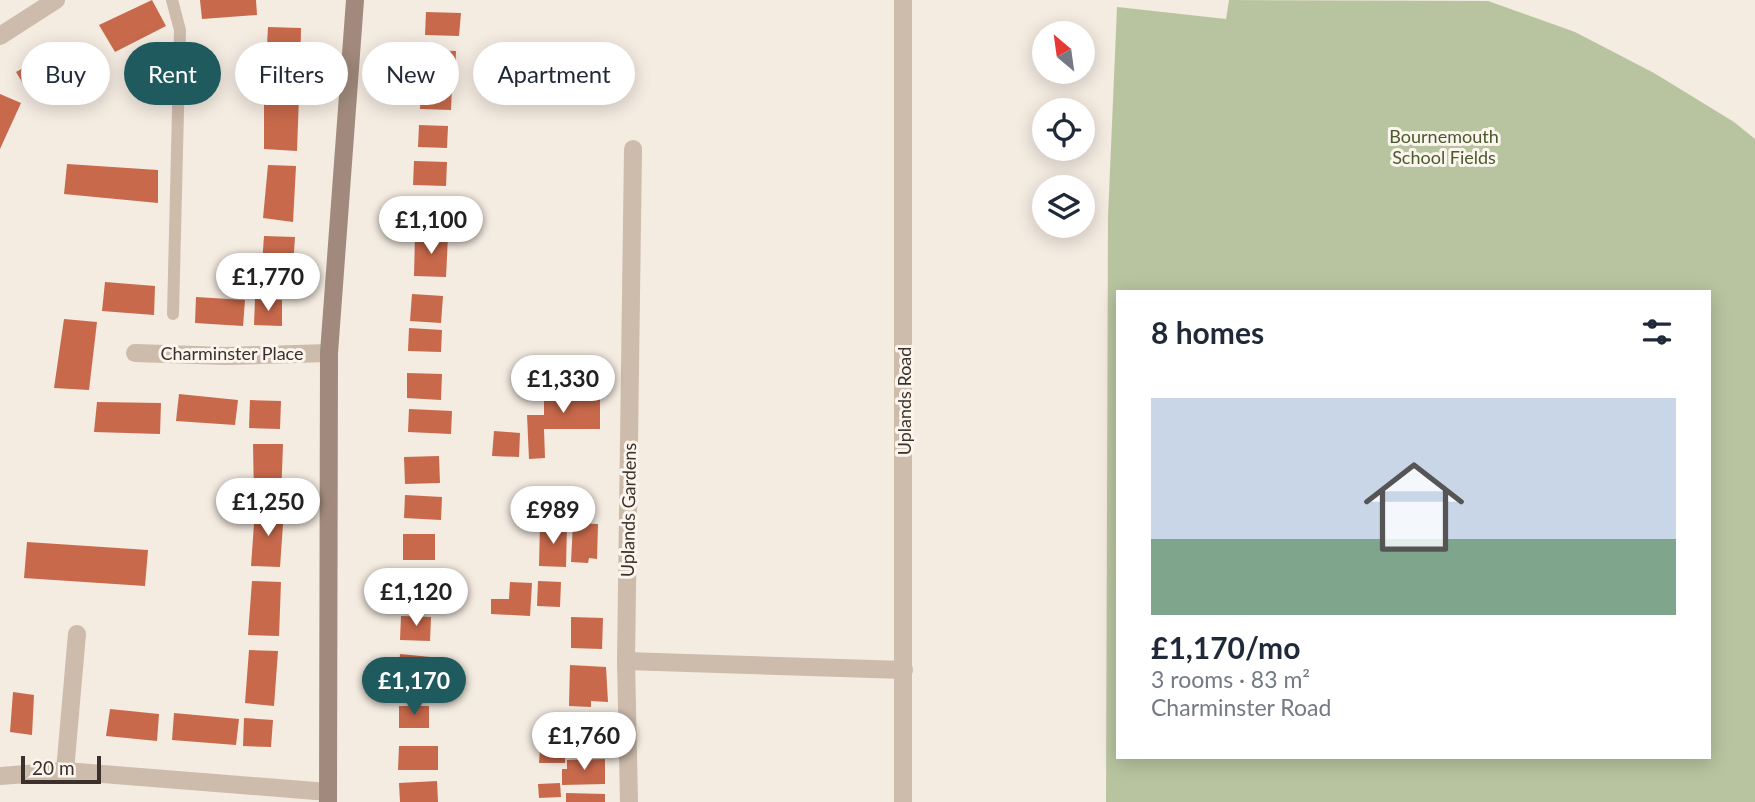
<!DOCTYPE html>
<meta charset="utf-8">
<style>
:root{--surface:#fff;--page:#f2f2f3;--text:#1f2937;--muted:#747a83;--line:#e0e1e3;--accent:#1f5a5e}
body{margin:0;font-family:Lato,sans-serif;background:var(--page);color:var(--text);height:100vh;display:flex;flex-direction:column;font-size:26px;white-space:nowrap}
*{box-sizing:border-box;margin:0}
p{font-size:23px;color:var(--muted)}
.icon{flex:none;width:38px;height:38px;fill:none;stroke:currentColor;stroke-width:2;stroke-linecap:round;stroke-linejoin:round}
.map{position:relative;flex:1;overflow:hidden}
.sheet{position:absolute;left:1116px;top:290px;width:595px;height:469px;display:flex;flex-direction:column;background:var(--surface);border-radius:0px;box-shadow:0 4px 18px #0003}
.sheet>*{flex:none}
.top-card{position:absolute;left:21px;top:42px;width:665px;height:63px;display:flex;gap:14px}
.needle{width:46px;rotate:331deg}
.controls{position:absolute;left:1032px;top:21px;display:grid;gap:14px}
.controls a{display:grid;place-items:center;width:63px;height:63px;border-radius:50%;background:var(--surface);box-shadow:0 4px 18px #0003;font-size:35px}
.scale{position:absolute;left:21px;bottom:18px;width:80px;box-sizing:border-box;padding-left:7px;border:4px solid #3b302b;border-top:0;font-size:19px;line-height:24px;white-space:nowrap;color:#3b302b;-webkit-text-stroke:5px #fbf5ee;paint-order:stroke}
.price{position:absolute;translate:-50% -60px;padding:0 16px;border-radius:24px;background:#fff;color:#222;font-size:23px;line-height:46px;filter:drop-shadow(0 2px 4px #0008)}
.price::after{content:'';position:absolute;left:50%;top:42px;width:21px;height:16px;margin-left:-10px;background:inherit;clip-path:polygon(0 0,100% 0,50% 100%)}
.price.selected{background:var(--accent);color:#fff}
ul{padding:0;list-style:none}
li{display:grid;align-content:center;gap:14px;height:371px;padding:0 35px}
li+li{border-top:2px solid var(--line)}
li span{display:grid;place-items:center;height:217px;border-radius:0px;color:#555}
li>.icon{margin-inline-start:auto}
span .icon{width:126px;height:126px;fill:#fffc;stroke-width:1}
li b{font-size:30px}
h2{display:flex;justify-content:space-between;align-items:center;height:84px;padding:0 35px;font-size:30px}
.tag{padding:0 24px;border-radius:32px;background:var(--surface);box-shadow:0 4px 18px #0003;font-size:24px;line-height:63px}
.tag.selected{background:var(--accent);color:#fff}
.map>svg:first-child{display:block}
</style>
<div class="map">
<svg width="1755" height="802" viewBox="0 0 1755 802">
<rect width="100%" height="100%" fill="#f4ebe1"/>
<path fill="#b8c4a0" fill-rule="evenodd" d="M1229,0L1488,1L1575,32L1654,73L1734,122L1755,139V802H1106L1108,217L1117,7L1226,19ZM1118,292H1710V758H1118Z"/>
<g fill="#c8694b">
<path d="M152,0L166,26L115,52L99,25Z"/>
<path d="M200,0H256L257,15L202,19Z"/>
<path d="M426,12L461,13L459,36L425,35Z"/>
<path d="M268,27L301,28L300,84L265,81Z"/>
<path d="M65,45L79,68L30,95L16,72Z"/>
<path d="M423,50L456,51L455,76L422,75Z"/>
<path d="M421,86H452L451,110L420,109Z"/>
<path d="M0,94L21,103L0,149Z"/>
<path d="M264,95L299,96L297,151L264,149Z"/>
<path d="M419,125L448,126L447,148L418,147Z"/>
<path d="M414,161L447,162L446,186L413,185Z"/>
<path d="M67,164L158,170V203L64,194Z"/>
<path d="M268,165L296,166L293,222L263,218Z"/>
<path d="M414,196L445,198L444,221L413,219Z"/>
<path d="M415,235L448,236L446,277L414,276Z"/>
<path d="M264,236L295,237L292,281L261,279Z"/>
<path d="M105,282L155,286L154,315L102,311Z"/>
<path d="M412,294L443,296L441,323L410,321Z"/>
<path d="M196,297L245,300L243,326L195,323Z"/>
<path d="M255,299L282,300V326L254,325Z"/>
<path d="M64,319L97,322L89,390L54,388Z"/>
<path d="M409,328L442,330L441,352L408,351Z"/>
<path d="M407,373L442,374L441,400L407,398Z"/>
<path d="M544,387H570L583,389V392H600V429H544L545,458L529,459L527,415H544Z"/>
<path d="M179,394L238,400L235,425L176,421Z"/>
<path d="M250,400L281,401L280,429L249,428Z"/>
<path d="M97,402L161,403L160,434L94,432Z"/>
<path d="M409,409L452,411L451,434L408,432Z"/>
<path d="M494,431L520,433L519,457L492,456Z"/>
<path d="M253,444H283L281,498L254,497Z"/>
<path d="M439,456L440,483L405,484L404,457Z"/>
<path d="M405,495L442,497L441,520L404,518Z"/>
<path d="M255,510H284L280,567L251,566Z"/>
<path d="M573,523L598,524L597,559L589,558L588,563L571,562Z"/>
<path d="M540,524L567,525L566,567L539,566Z"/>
<rect x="403" y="534" width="32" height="26"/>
<path d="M27,542L148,550L145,586L24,578Z"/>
<path d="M404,575L434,576L433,600L403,599Z"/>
<path d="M252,581L281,582L279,636L248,635Z"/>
<path d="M538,581L561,582L560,607L537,606Z"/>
<path d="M510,582L532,583L530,616L491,614V599H509Z"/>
<path d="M401,616L431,617L430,641L400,640Z"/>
<path d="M571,617L603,618L602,649L571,648Z"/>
<path d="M249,650L278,651L274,706L245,703Z"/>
<path d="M400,654L431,657L429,681L398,679Z"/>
<path d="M570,665L606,667L608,702L591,701V707L569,706Z"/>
<path d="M13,692L34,695L32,735L10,732Z"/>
<rect x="399" y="706" width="30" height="22"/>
<path d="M110,709L159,714L157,741L106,736Z"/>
<path d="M174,713L239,719L236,745L172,740Z"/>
<path d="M565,713L592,715L591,727L607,728L605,749L568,747L570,729L564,728Z"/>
<path d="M244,718L273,720L271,747L243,746Z"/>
<path d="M399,746H438V770H398Z"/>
<path d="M540,749L565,750V763H539Z"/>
<path d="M605,759V784L562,785V769H567V760Z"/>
<path d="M437,781L438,802H400L399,783Z"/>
<path d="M560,783L561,797L539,798L538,784Z"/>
<path d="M566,793L605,794V802H566Z"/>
</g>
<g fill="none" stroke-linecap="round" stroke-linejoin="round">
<path stroke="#cdbbac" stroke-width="12" d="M172,0L180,30L173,314"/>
<g stroke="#cdbbac" stroke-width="18">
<path d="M0,36L56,0"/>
<path d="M135,353L226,356L329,353"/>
<path d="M626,661L904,670"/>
<path d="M65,771L77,634"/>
<path d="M0,776L65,771L328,792"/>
<path d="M629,802L626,661L633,149"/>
<path d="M903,802V0"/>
</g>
<path stroke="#a18a7d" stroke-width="18" d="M328,802L329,353L355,0"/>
</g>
<g text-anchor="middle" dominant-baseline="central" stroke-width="6" stroke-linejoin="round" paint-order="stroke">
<g font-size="18" fill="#4a5a2e" stroke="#fbf5ee">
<text x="1444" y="136">Bournemouth<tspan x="1444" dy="21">School Fields</tspan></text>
</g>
<g font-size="18" fill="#3b302b" stroke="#fbf5ee">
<text x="232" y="353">Charminster Place</text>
<text transform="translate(904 401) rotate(-90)">Uplands Road</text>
<text transform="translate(628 510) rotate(-89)">Uplands Gardens</text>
</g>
</g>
</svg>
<div class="controls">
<a><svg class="needle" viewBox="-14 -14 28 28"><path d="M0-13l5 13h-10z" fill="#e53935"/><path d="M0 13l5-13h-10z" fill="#747a83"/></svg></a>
<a><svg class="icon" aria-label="locate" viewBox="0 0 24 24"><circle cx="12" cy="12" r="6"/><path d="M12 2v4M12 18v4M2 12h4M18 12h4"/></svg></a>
<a><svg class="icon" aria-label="layers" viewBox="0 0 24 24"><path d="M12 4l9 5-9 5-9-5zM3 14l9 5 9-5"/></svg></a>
</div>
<div class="scale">20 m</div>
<b class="price" style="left:431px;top:256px">£1,100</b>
<b class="price" style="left:268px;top:313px">£1,770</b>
<b class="price" style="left:563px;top:415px">£1,330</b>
<b class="price" style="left:268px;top:538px">£1,250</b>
<b class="price" style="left:553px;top:546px">£989</b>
<b class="price" style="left:416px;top:628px">£1,120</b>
<b class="price selected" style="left:414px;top:717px">£1,170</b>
<b class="price" style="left:584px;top:772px">£1,760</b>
<div class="top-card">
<a class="tag">Buy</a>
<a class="tag selected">Rent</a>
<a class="tag">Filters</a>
<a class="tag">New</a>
<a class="tag">Apartment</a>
</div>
<section class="sheet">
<h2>8 homes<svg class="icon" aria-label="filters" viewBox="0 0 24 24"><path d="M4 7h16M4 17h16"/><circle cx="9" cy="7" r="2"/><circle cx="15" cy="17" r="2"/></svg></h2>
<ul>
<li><span style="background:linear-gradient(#c9d6e8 65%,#7fa58c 0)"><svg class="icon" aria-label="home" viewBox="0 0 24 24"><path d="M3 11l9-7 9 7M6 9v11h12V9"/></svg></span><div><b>£1,170/mo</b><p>3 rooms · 83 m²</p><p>Charminster Road</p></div></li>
</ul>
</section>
</div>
